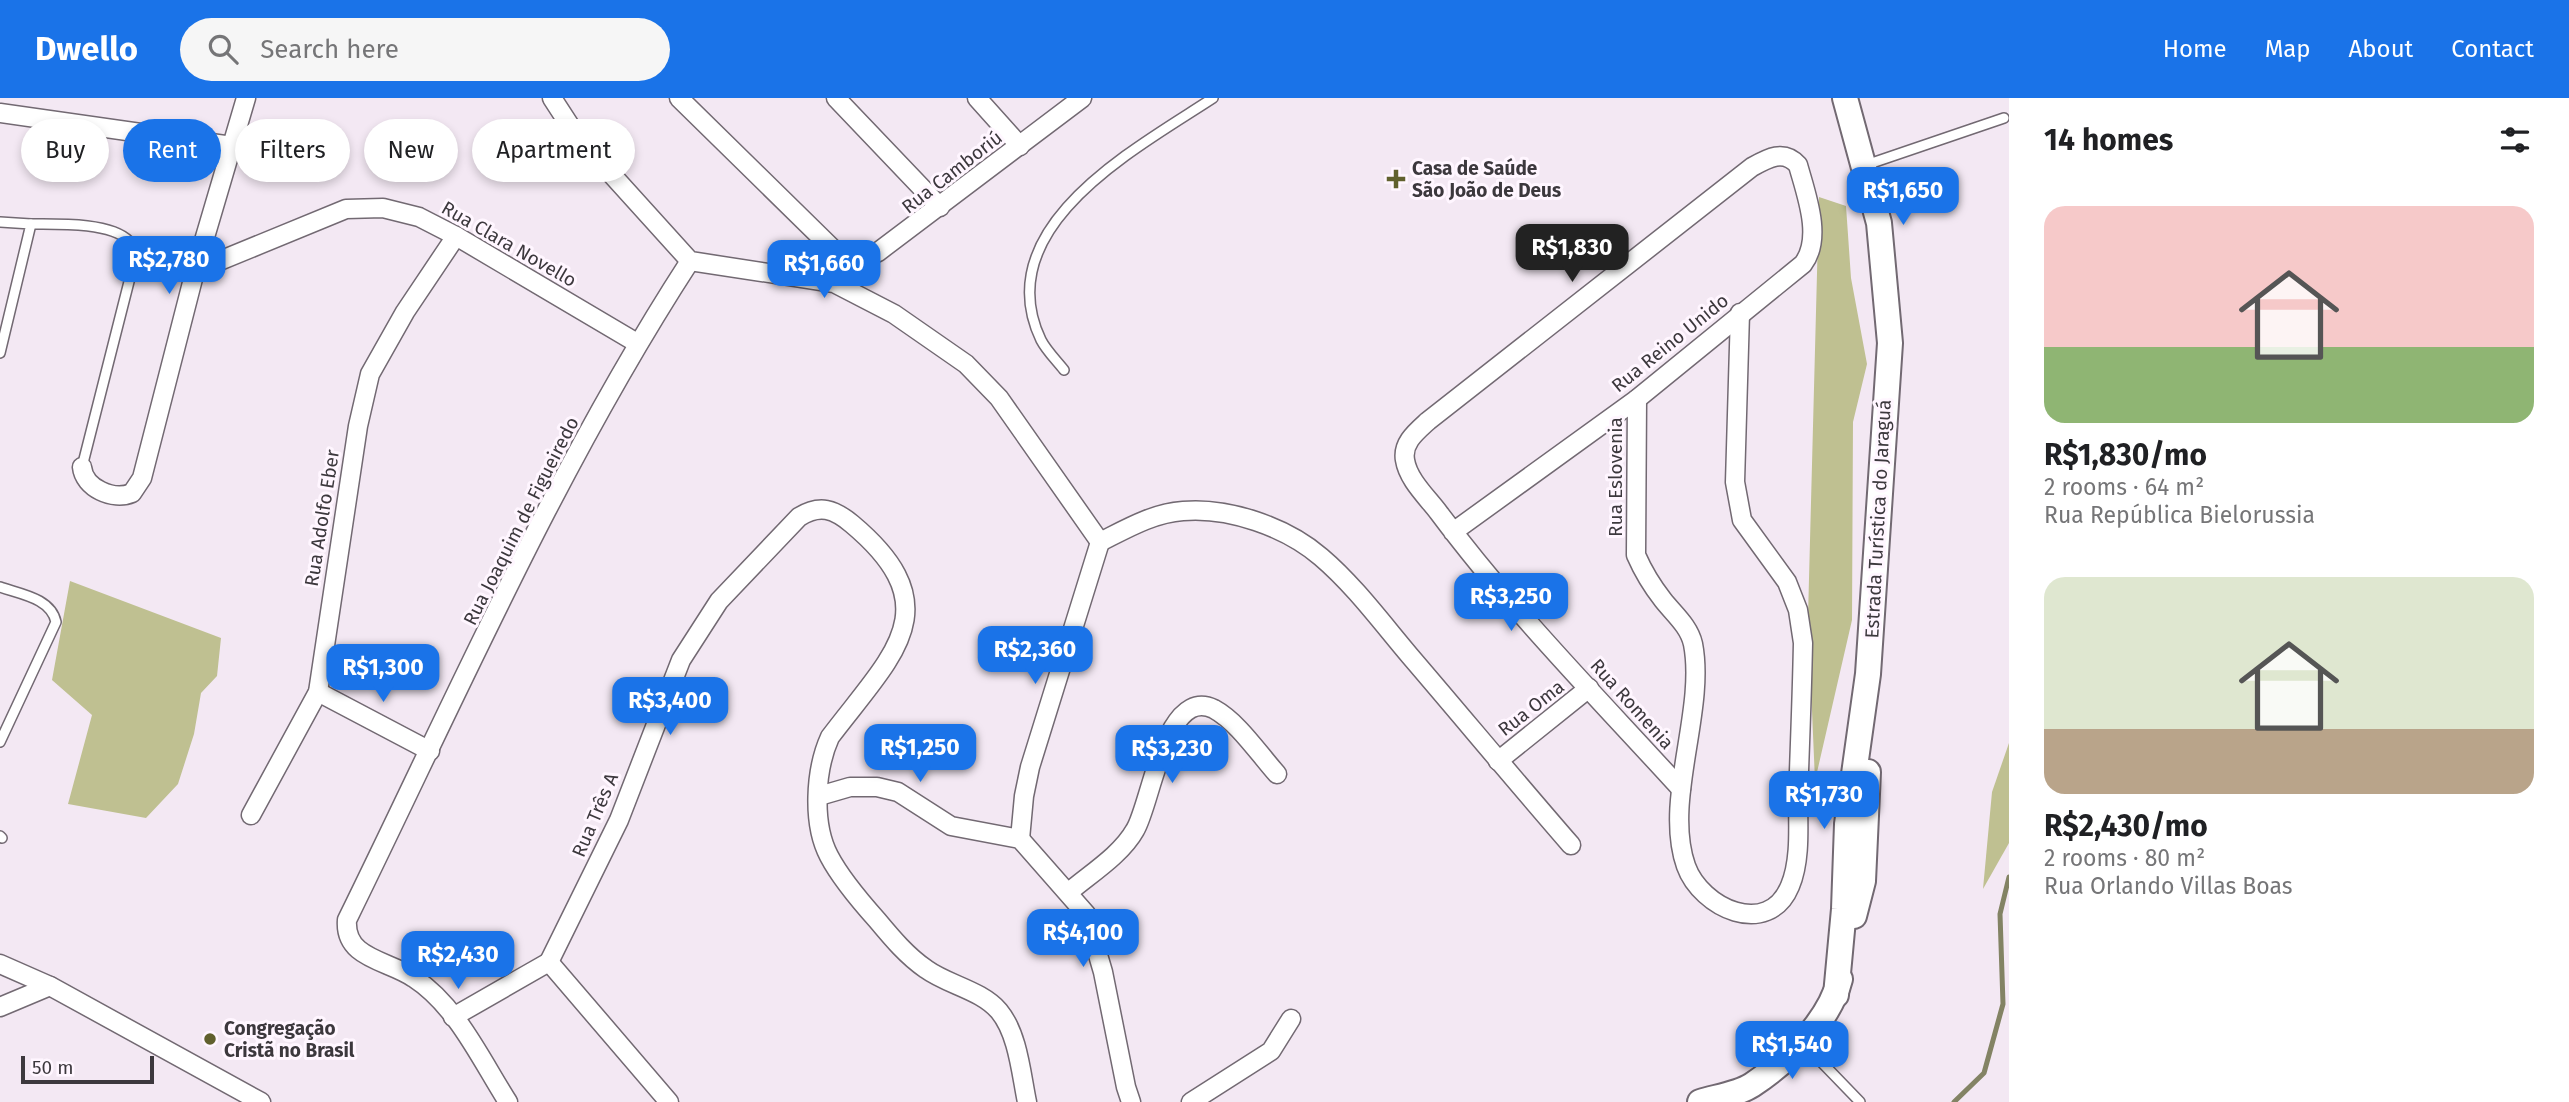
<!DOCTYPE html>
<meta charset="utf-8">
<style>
:root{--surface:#fff;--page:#f6f6f6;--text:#202124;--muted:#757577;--accent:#1a73e8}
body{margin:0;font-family:"Fira Sans",sans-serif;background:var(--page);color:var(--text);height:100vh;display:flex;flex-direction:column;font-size:26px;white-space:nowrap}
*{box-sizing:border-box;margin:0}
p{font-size:23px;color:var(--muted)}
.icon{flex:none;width:38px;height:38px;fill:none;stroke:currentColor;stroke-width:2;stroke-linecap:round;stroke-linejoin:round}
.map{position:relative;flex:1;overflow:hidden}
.sheet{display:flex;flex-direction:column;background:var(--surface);width:560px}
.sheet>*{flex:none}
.banner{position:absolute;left:21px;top:21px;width:665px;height:63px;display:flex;gap:14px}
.scale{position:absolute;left:21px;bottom:18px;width:133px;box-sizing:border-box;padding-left:7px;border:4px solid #3c383d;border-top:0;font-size:19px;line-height:24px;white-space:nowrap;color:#3c383d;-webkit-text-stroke:5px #fff6ff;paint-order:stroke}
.price{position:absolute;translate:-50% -60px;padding:0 16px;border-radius:14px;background:var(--accent);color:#fff;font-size:23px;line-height:46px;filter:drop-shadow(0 2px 4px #0008)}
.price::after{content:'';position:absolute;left:50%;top:42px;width:21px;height:16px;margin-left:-10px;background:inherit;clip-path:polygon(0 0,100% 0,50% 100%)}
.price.selected{background:#222;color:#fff}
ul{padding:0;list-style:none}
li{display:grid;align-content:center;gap:14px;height:371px;padding:0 35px}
li span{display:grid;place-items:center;height:217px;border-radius:21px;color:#555}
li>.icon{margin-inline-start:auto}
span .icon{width:126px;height:126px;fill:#fffc;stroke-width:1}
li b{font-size:30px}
h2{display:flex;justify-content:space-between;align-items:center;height:84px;padding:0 35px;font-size:30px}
.pill{padding:0 24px;border-radius:32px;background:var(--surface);box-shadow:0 4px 10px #0003;font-size:24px;line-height:63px}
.pill.selected{background:var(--accent);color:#fff}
header{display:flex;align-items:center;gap:42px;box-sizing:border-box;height:98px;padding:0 35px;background:var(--accent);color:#fff}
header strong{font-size:33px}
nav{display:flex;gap:38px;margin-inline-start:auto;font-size:24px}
.search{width:490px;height:63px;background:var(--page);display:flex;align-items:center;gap:18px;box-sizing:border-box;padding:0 24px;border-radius:38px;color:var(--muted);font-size:26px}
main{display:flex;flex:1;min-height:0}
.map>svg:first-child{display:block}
</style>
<header>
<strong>Dwello</strong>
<div class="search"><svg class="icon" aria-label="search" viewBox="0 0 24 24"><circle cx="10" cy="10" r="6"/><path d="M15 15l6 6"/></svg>Search here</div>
<nav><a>Home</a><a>Map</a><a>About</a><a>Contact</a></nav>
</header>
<main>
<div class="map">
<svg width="2009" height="1004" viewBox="0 0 2009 1004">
<rect width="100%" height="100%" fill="#f3e8f3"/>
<g fill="#bfc091">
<path d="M1819,99L1846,108L1851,180L1867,266L1853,324L1852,522L1815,683L1808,519Z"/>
<path d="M70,483L221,540L217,578L201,595L194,636L178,686L146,720L68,706L92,617L52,582Z"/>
<path d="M2009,645V745L1983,791L1992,694Z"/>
</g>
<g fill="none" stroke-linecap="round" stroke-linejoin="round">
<path stroke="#838364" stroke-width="5" d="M1954,1004L1984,975L2003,906L2000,816L2009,779"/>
<g stroke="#726972" stroke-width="12">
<g id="service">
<path d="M1866,67L2004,20"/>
<path d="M0,124L31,126L0,255"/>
<path d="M31,126C56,126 111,124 129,143C134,149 134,157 134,164L82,369"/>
<path d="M1064,272C1056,262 1046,252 1041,242C987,129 1137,50 1213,0"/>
<path d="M0,489C20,496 51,500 56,524L0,644"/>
<path d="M0,738L2,740"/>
<path d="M1804,946L1860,1004"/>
</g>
</g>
<g stroke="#726972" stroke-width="21">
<g id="minor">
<path d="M552,0L576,37L690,163L834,185L894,216L966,266L999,300L1100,444"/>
<path d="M679,0L838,156L868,159L878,154L1082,0"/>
<path d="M836,0L940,109"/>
<path d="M977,0L1020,48"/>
<path d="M0,15L232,48"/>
<path d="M195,173L346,111L383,110L419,119L456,138L637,245"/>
<path d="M1637,301L1636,457C1643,473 1652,488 1663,502C1674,516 1689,528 1693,546C1706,613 1663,703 1686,768C1701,810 1768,841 1790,788C1801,762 1798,727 1798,699C1800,647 1802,596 1803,545L1798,512L1787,484L1742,422L1735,384L1740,215"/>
<path d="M82,369C84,390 113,403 132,395L142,380L195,173L246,0"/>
<path d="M1453,434L1637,301L1803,166C1823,140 1806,96 1798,67C1784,51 1768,60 1752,69L1428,323C1416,334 1402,345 1405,362C1408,382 1428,400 1439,415C1513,514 1599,601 1681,691"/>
<path d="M1100,444C1126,431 1153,415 1183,413C1229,409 1286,429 1321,459C1354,487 1382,525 1410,558C1464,621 1517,685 1571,747"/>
<path d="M318,594L430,653"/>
<path d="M1498,663L1589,590"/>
<path d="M819,698L850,689H877L898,694L951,728L1020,741L1086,816L1103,874L1126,989L1131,1004"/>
<path d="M251,717L318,594L358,328L370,276L405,214L456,138"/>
<path d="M1020,741L1024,698L1030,669L1100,444"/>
<path d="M1069,794C1090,776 1121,757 1135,732C1151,707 1165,587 1214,611C1238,624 1259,656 1277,676"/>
<path d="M549,864L619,722L681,562L719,503L799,419C820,406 834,411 852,426C952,510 892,557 830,639C815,672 812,726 829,758C841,781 860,803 877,822C892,840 907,858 926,871C948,887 981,892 999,913C1018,936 1021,975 1027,1004"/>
<path d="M549,864L669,1004"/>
<path d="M0,866L50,888L261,1004"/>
<path d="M0,909L50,888"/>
<path d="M453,919L549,864"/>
<path d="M508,1004C481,962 457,908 414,880C388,862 344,861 347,822C456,600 555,371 690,163"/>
<path d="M1191,1004L1271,953L1291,921"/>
</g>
</g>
<g stroke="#726972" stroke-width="28">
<g id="secondary">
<path d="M1854,818L1863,783L1868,674"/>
<path d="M1836,897L1844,811L1847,726L1868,576L1890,245L1879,125L1845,0"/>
<path d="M1700,1004C1716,999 1738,996 1752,987C1788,963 1829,924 1840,881"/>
</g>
</g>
<use href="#service" stroke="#fff" stroke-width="9"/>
<use href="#minor" stroke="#fff" stroke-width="18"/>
<use href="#secondary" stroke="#fff" stroke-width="24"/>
</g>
<g fill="#60602d" stroke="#fff6ff" stroke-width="2.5">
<path d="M1392.5 70.5h7v7h7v7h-7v7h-7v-7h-7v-7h7z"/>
<circle cx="210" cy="941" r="7"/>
</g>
<g text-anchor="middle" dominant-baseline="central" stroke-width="6" stroke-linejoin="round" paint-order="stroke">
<g font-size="19" font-weight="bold" fill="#3c383d" stroke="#fff6ff" text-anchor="start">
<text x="1412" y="70">Casa de Saúde<tspan x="1412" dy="22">São João de Deus</tspan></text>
<text x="224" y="930">Congregação<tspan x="224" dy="22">Cristã no Brasil</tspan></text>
</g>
<g font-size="19" fill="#3c383d" stroke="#fff6ff">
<text transform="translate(952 74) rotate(-38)">Rua Camboriú</text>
<text transform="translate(509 146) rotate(30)">Rua Clara Novello</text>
<text transform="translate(1670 245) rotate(-39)">Rua Reino Unido</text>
<text transform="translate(1615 379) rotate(-90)">Rua Eslovenia</text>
<text transform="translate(322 420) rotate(-81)">Rua Adolfo Eber</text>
<text transform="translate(1878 421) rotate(-87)">Estrada Turística do Jaraguá</text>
<text transform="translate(521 423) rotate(-63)">Rua Joaquim de Figueiredo</text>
<text transform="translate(1632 606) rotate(48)">Rua Romenia</text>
<text transform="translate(1531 610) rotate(-38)">Rua Oma</text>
<text transform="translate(595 717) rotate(-67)">Rua Três A</text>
</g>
</g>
</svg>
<div class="scale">50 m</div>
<b class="price" style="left:1903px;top:129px">R$1,650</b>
<b class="price selected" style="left:1572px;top:186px">R$1,830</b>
<b class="price" style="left:169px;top:198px">R$2,780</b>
<b class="price" style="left:824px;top:202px">R$1,660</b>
<b class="price" style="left:1511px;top:535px">R$3,250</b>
<b class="price" style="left:1035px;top:588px">R$2,360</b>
<b class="price" style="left:383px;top:606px">R$1,300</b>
<b class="price" style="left:670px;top:639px">R$3,400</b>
<b class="price" style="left:920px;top:686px">R$1,250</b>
<b class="price" style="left:1172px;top:687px">R$3,230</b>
<b class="price" style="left:1824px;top:733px">R$1,730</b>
<b class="price" style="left:1083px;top:871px">R$4,100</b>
<b class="price" style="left:458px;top:893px">R$2,430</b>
<b class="price" style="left:1792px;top:983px">R$1,540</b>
<div class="banner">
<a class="pill">Buy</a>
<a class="pill selected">Rent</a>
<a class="pill">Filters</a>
<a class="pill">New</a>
<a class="pill">Apartment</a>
</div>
</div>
<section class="sheet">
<h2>14 homes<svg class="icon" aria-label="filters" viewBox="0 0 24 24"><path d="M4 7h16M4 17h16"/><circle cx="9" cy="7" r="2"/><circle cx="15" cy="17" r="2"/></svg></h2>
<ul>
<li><span style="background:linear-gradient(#f6c9c9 65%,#8fb573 0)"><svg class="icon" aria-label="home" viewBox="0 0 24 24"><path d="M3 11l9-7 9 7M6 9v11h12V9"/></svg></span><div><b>R$1,830/mo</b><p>2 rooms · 64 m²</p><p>Rua República Bielorussia</p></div></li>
<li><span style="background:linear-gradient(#dfe7d0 70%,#b9a48a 0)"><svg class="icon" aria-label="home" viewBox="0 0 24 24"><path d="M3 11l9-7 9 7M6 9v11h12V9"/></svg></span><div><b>R$2,430/mo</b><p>2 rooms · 80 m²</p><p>Rua Orlando Villas Boas</p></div></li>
</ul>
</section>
</main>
